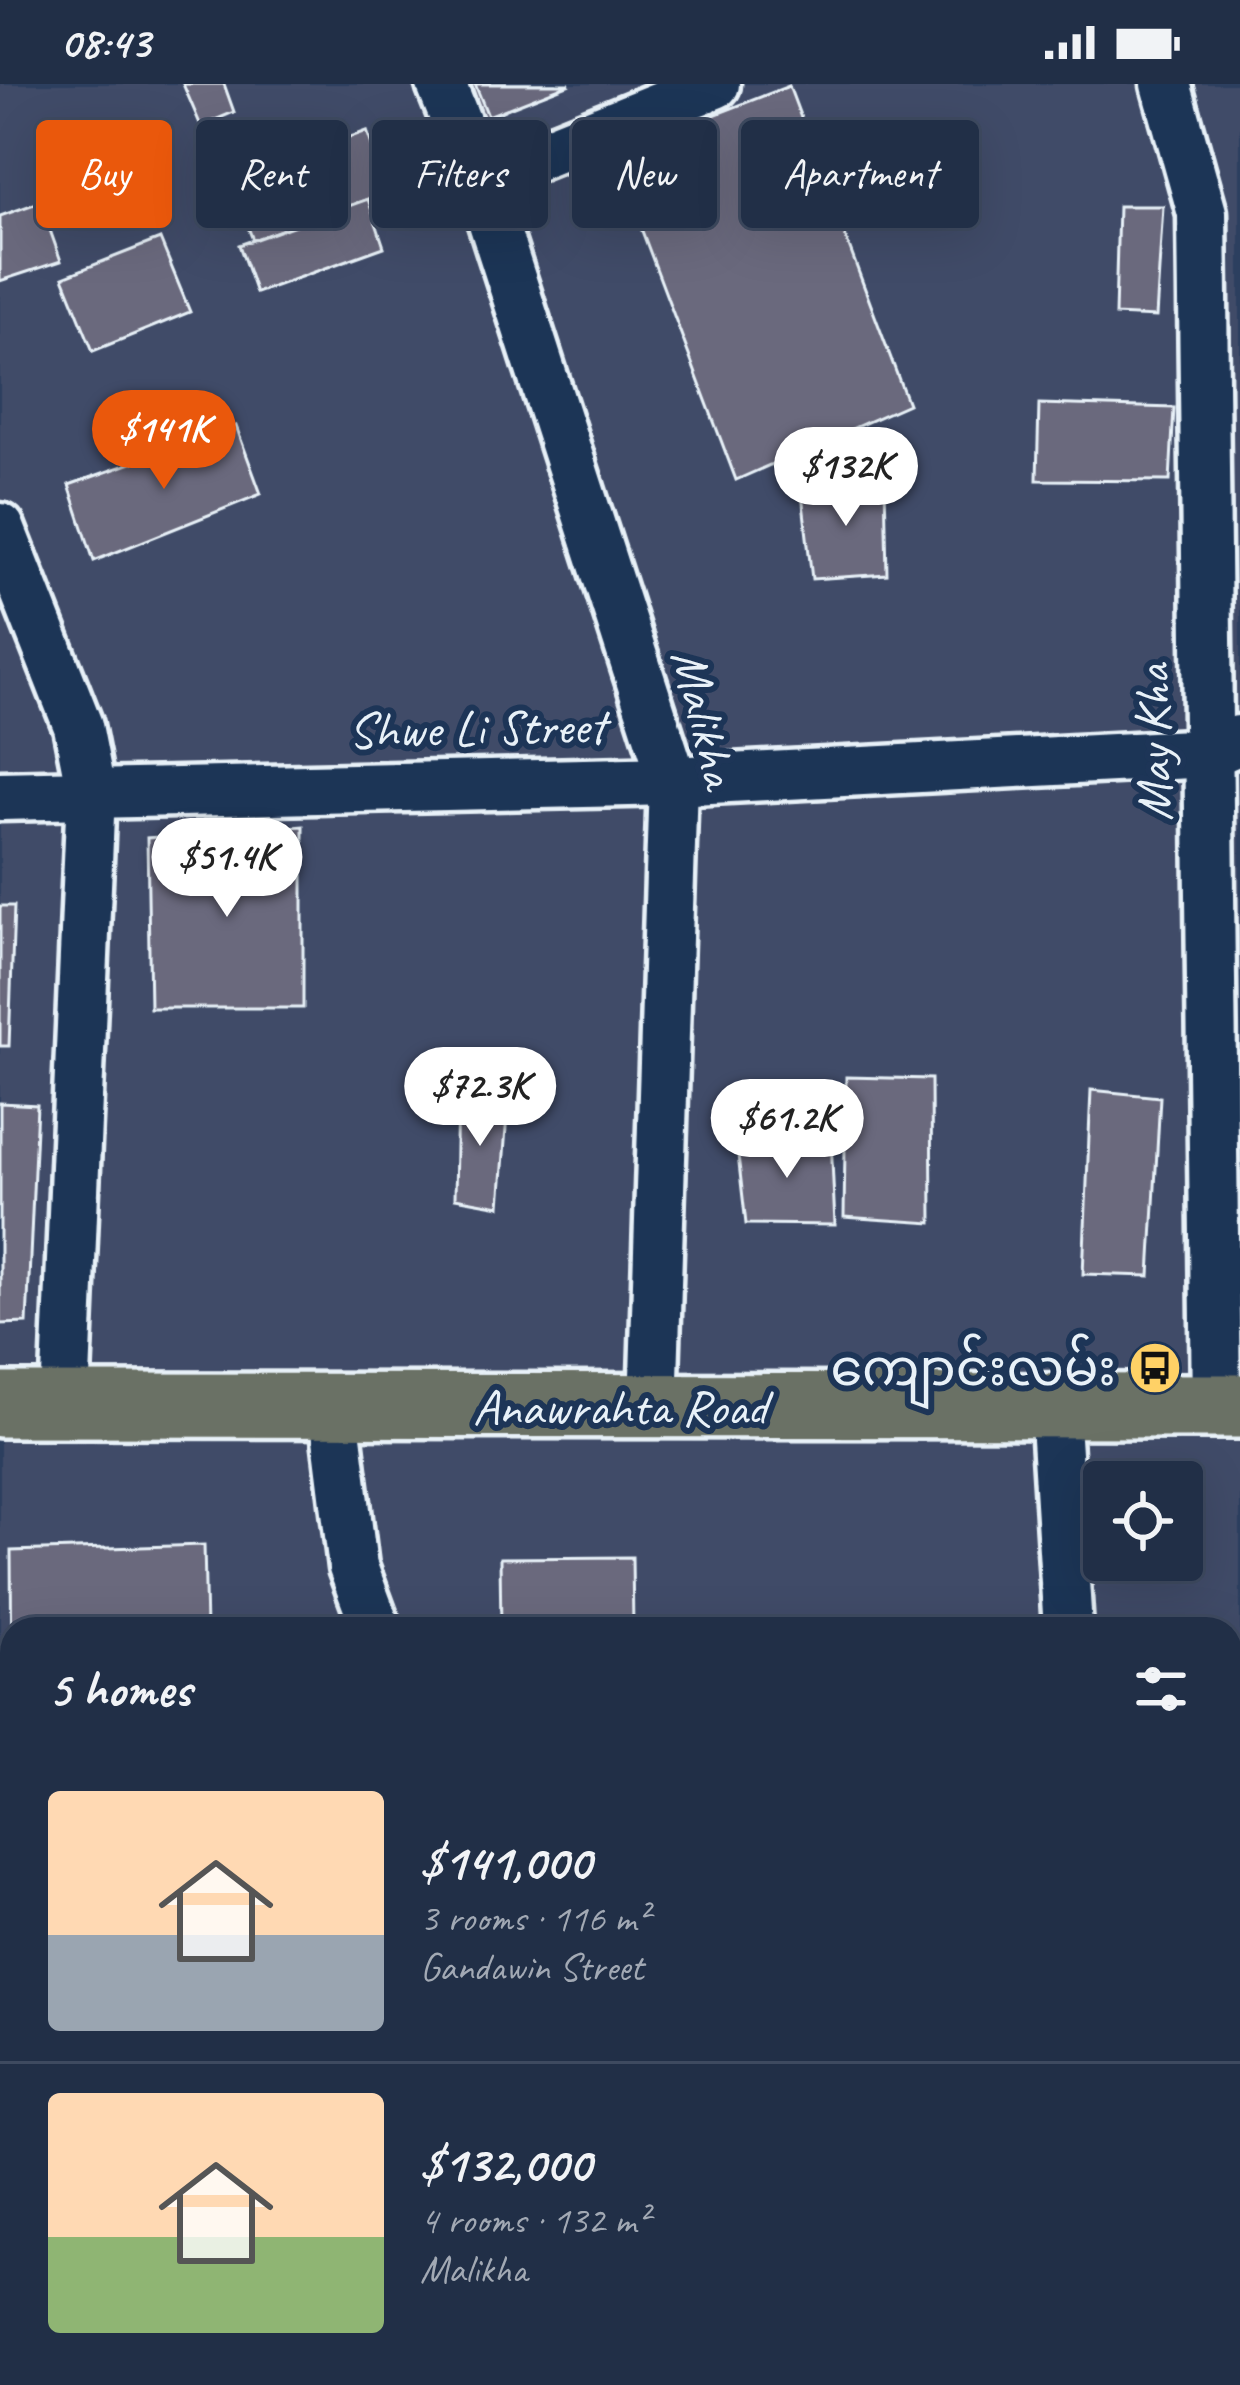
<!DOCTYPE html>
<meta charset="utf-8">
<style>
:root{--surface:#212f47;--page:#29374e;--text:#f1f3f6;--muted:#a2a9b4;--line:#3e4a60;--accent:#ea580c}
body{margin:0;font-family:Caveat,"Noto Sans Myanmar",sans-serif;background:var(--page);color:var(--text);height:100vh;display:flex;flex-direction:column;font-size:45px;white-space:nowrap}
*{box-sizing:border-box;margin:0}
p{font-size:39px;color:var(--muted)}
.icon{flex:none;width:66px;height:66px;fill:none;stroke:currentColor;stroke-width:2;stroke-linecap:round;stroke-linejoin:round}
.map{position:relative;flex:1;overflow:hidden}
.panel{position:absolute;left:0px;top:1533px;width:1242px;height:768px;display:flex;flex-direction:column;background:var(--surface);border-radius:36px 36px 0 0;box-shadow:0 12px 48px #0002,0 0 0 3px var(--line)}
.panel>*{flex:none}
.top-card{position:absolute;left:36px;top:36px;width:1170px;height:108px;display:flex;gap:24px}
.fabs{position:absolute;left:1083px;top:1377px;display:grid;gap:24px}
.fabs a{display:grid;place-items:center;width:120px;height:120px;border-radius:12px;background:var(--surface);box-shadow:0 12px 48px #0002,0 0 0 3px var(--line);font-size:60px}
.price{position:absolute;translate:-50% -102px;padding:0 27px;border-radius:42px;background:#fff;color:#222;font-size:39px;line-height:78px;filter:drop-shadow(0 3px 6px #0008)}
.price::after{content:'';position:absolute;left:50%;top:72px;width:36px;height:27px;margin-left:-18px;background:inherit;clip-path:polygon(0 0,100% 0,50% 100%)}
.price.current{background:var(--accent);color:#fff}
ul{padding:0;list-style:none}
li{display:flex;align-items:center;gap:36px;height:300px;padding:0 48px}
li+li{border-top:3px solid var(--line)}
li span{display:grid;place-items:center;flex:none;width:336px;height:240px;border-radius:12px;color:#555}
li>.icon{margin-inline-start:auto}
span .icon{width:144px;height:144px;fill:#fffc;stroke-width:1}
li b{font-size:51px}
h2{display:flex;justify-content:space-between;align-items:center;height:144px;padding:0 48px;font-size:51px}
.chip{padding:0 42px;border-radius:12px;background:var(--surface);box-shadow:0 12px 48px #0002,0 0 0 3px var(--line);font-size:42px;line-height:108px}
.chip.current{background:var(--accent);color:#fff}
.status{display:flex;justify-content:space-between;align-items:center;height:84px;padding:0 60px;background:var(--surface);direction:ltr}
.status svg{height:33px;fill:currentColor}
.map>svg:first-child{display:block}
</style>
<div class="status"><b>08:43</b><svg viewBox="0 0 49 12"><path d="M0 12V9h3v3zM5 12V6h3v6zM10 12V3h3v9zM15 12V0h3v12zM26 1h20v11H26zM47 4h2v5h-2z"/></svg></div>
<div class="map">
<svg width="1240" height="2301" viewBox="0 0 1240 2301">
<rect width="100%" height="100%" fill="#2c3f5f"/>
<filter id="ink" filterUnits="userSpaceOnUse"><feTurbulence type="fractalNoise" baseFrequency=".00833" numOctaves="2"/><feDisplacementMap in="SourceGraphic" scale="24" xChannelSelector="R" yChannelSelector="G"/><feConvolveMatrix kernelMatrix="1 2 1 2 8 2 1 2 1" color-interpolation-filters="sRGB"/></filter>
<g filter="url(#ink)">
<path fill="#3f4c68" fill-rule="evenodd" d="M0,0H1240V2301H0ZM1104,1398H1182V1476H1104ZM12,1545H1230V2289H12Z"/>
<g fill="#6a697d" stroke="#e8f1f8" stroke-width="3">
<path d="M183,0H224L234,28L201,42Z"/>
<path d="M471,0H557L484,36Z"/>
<path d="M475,0H570L488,32Z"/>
<path d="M789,2L908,320L736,396L613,70Z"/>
<path d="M367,47L388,108L253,156L230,97Z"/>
<path d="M368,115L384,163L256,209L239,161Z"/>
<path d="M40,118L61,177L0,197V132Z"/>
<path d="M1118,122H1163L1156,233L1115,231Z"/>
<path d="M160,155L190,228L93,267L63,193Z"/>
<path d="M1039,320L1174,324L1170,397L1037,396Z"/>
<path d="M236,342L261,410L94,477L69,401Z"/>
<path d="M885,398L887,490L812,495L801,402Z"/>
<path d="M303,742V924H150L147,754Z"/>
<path d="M0,822H14L9,962H0Z"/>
<path d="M846,993L931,995L932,1139L844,1133Z"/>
<path d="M1091,1006L1160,1013L1150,1192L1083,1190Z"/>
<path d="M457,1011L508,1018L500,1122L455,1114Z"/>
<path d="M0,1019L37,1021L27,1239L0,1240Z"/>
<path d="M736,1054H831L835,1141L746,1140Z"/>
<path d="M204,1461L206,1545H12V1597L11,1467Z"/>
<path d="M632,1473L633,1545H501L500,1474Z"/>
<path d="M12,1995V2099L0,2100V1996Z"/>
</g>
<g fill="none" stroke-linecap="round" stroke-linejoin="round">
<g stroke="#e8f1f8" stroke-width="57">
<g id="minor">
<path d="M441,0L479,95L673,697L653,1325"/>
<path d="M1166,0L1202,129L1216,1322"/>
<path d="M479,95L715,0"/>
<path d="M0,444L78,642L91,708L65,1318"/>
<path d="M0,712L673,697L1210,669L1239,656"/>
<path d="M333,1321L353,1483L376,1545"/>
<path d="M1054,1323L1068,1545"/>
<path d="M0,2147H12"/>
<path d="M1120,2289L1121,2301"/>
</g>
</g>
<g stroke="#e8f1f8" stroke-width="72">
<path id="major" d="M0,1321L1240,1322"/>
</g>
<use href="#minor" stroke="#1d3557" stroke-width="48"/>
<use href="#major" stroke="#6b7165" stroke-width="63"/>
</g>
</g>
<defs>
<g id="bus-disc" transform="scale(2.7)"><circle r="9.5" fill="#ffd166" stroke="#1d3557"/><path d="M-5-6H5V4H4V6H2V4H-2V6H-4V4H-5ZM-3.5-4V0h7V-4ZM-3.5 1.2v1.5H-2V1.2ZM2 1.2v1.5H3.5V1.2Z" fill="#111"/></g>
</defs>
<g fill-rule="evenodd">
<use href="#bus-disc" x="1155" y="1284"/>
</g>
<g text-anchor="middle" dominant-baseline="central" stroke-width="12" stroke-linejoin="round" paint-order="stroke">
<g font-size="51" fill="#e8f1f8" stroke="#1d3557">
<text transform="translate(705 634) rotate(76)">Malikha</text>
<text transform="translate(477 644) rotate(-1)">Shwe Li Street</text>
<text transform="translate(1153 659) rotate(-91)">May Kha</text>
<text x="620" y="1323">Anawrahta Road</text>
</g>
<g font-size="51" fill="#e8f1f8" stroke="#1d3557" text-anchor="end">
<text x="1116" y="1284">ကျောင်းလမ်း</text>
</g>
</g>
</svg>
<div class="fabs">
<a><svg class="icon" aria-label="locate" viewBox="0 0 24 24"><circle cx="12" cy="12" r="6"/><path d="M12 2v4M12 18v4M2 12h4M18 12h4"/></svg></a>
</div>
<b class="price current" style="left:164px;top:408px">$141K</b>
<b class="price" style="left:846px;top:445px">$132K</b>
<b class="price" style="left:227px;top:836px">$51.4K</b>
<b class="price" style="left:480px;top:1065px">$72.3K</b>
<b class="price" style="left:787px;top:1097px">$61.2K</b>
<div class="top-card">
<a class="chip current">Buy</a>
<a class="chip">Rent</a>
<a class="chip">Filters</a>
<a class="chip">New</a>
<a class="chip">Apartment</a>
</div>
<section class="panel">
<h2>5 homes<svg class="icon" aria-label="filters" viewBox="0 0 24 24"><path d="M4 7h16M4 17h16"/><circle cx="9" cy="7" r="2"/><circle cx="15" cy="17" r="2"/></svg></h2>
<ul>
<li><span style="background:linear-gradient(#ffd9b3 60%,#9aa5b1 0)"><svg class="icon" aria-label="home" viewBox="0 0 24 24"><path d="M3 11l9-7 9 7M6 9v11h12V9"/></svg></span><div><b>$141,000</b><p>3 rooms · 116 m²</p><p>Gandawin Street</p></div></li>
<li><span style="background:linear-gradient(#ffd9b3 60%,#8fb573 0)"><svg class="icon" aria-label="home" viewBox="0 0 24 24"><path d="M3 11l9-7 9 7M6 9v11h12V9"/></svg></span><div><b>$132,000</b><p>4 rooms · 132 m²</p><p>Malikha</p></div></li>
</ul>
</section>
</div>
